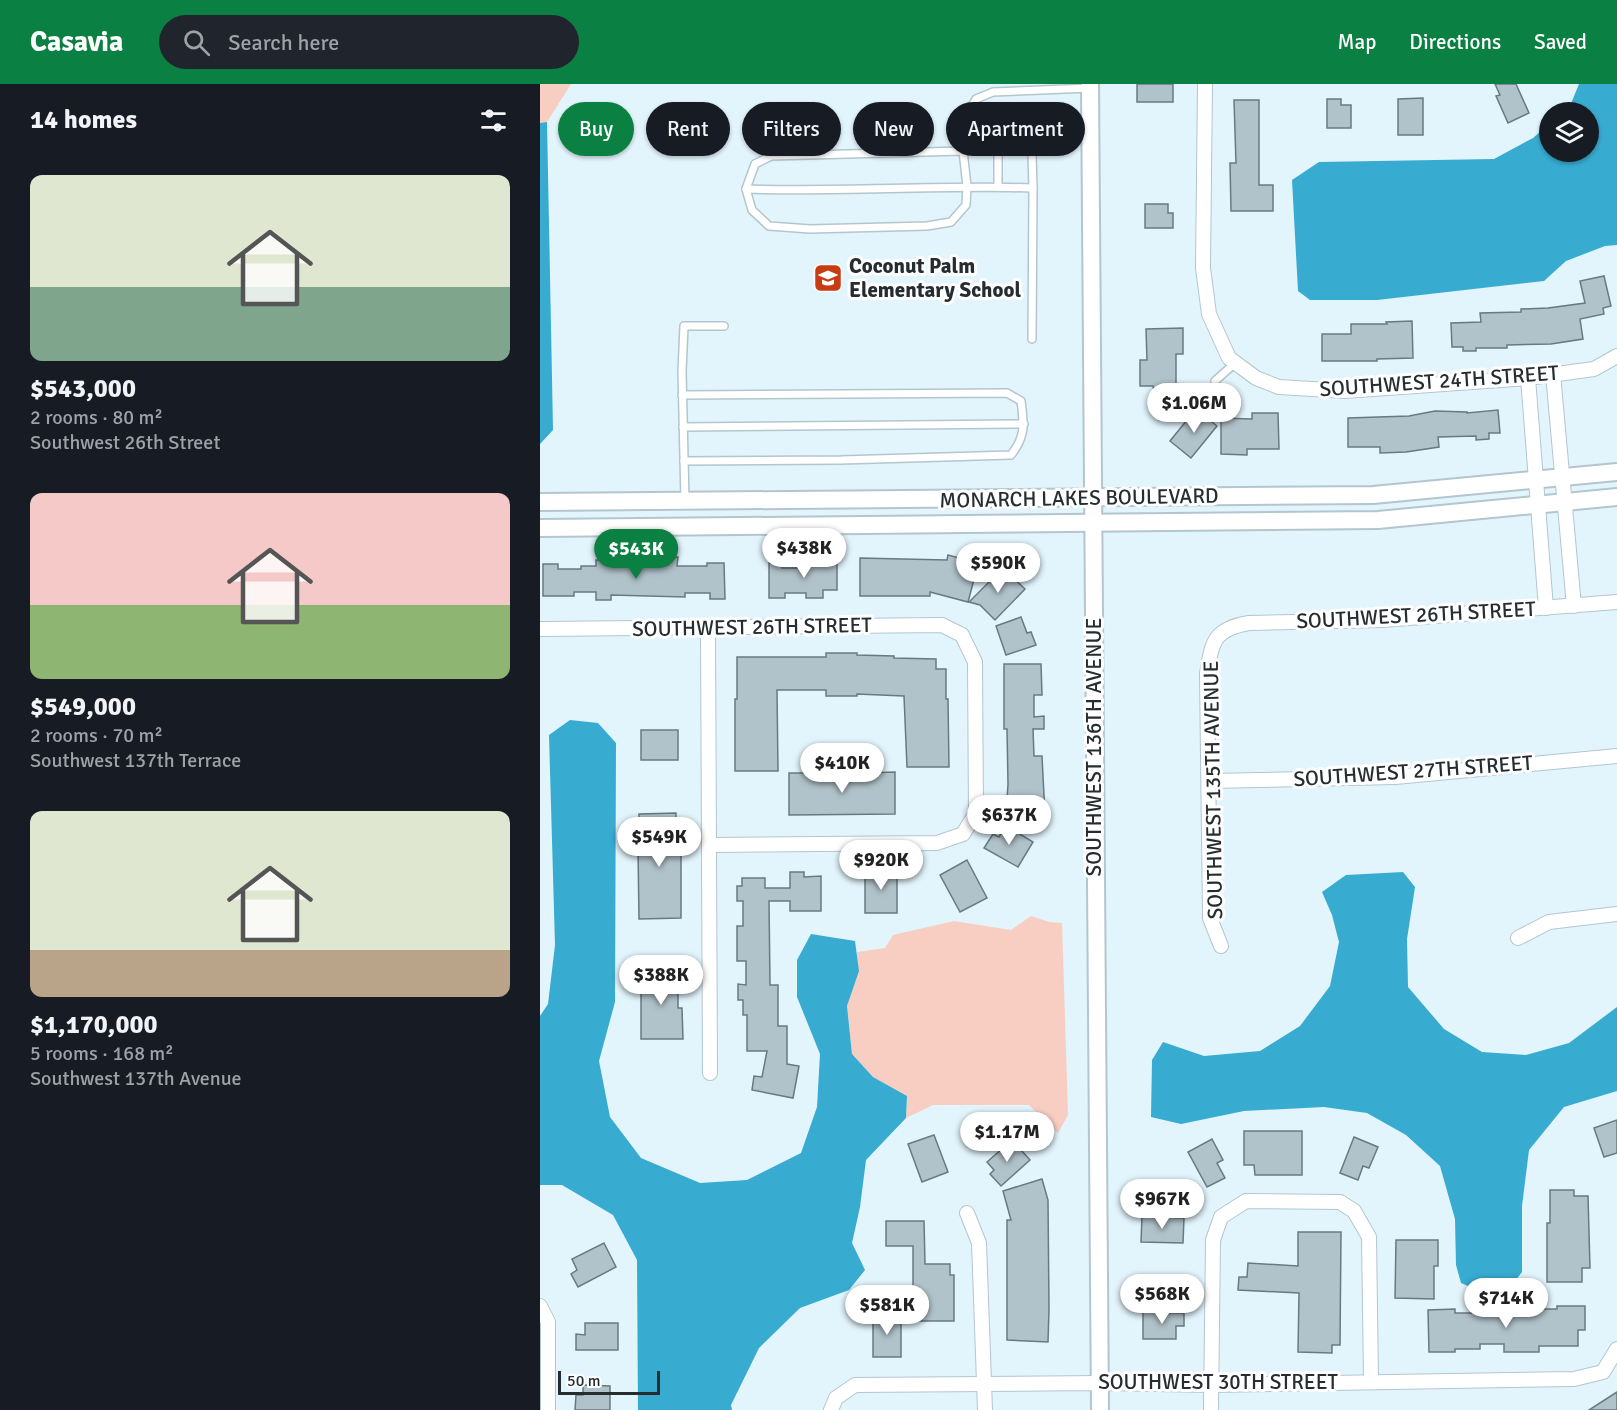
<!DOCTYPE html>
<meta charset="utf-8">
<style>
:root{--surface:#171b24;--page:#20242c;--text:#f1f3f6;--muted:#9ea1a6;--accent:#0b8043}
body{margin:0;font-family:Signika,sans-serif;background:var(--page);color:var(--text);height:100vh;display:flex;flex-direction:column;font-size:22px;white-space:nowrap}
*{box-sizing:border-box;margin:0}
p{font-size:20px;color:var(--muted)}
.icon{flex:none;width:33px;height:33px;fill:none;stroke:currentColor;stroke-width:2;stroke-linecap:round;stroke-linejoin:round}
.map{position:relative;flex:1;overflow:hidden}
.side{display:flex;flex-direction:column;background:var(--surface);width:540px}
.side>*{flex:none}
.hud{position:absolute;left:18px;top:18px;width:570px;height:54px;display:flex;gap:12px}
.buttons{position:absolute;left:999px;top:18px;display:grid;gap:12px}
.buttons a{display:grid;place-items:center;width:60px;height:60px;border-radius:50%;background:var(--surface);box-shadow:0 2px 4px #0004;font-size:30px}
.scale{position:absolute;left:18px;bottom:15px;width:102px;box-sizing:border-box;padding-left:6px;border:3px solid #262d30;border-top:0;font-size:16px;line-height:21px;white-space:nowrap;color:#262d30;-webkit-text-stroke:4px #fefefe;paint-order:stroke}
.price{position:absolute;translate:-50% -51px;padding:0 14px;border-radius:21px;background:#fff;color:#222;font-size:20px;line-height:39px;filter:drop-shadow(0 2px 3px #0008)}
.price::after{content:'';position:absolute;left:50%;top:36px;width:18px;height:14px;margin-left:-9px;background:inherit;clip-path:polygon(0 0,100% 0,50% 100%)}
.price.current{background:var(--accent);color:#fff}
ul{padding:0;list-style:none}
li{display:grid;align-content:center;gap:12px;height:318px;padding:0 30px}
li span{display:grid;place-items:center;height:186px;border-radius:12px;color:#555}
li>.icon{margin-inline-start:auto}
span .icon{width:108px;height:108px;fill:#fffc;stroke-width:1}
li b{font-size:26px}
h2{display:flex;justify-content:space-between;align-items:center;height:72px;padding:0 30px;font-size:26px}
.chip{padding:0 21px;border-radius:27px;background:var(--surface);box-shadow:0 2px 4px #0004;font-size:21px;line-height:54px}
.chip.current{background:var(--accent);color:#fff}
header{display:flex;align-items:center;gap:36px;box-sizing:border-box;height:84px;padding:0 30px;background:var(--accent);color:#fff}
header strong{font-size:28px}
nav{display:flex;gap:33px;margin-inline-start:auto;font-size:21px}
.search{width:420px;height:54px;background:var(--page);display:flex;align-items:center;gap:15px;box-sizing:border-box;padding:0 21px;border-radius:33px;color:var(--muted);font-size:22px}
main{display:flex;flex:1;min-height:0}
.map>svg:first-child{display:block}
</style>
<header>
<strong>Casavia</strong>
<div class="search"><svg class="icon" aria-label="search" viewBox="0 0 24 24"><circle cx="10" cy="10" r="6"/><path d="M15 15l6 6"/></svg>Search here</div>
<nav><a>Map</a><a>Directions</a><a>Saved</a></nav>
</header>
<main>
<section class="side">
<h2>14 homes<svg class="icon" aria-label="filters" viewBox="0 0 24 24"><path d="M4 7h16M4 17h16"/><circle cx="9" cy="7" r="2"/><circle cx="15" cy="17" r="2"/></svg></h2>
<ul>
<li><span style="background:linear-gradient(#dfe7d0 60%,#7fa58c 0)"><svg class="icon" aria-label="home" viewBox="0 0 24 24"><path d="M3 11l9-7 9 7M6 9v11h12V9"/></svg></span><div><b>$543,000</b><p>2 rooms · 80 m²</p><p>Southwest 26th Street</p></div></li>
<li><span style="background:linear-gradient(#f6c9c9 60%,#8fb573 0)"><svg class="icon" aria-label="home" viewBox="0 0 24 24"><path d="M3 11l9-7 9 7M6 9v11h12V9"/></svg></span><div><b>$549,000</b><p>2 rooms · 70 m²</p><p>Southwest 137th Terrace</p></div></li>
<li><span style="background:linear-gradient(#dfe7d0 75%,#b9a48a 0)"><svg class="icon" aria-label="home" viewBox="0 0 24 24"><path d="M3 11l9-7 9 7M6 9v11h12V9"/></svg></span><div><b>$1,170,000</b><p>5 rooms · 168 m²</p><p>Southwest 137th Avenue</p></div></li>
</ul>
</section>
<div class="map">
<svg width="1077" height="1326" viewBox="0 0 1077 1326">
<rect width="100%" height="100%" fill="#e2f4fc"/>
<g fill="#f9cec2">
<path d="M0,0H31L7,38L0,39Z"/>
<path d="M491,832L509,838L522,839L528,1031L518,1049L489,1021H393L366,1034L367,1012L333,993L312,970L307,922L318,887L317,868L345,864L353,851L414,837L471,846Z"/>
</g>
<g fill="#38abd0">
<path d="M1039,0H1077V161L1065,162L1026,177L1004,197L837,216H770L758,207L752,96L779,78L954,75L993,54L1009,40L1010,68H1048V28H1023L1030,22Z"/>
<path d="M7,38L13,346L0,360V39Z"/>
<path d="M30,636L58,639L76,659L75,918L59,977L70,1033L101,1074L160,1099L207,1096L261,1069L277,1023L280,970L257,913V876L271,850L315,857L319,887L307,922L312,970L333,993L367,1012L366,1034L326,1076L320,1123L312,1159L325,1186L309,1206L260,1224L219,1264L191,1321L192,1326H98L97,1176L73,1131L22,1101H0V932L8,920L15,861L9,651Z"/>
<path d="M863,788L875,803L867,855L868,903L904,945L942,968L986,971L1029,959L1077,923V1007L1024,1023L989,1066L982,1122V1188L969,1205L947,1210L921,1199L916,1181L915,1135L900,1082L866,1051L827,1029L784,1023L704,1027L641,1040L611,1033L612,976L623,958L664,972L720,967L760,942L790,902L799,858L792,831L782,808L806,791Z"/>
</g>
<g fill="#b1c3ca" stroke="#697980" stroke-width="1.5">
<rect x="597" y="0" width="36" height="18"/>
<path d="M955,0H976L989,29L968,39L956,12L960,11Z"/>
<path d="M883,14V51H858V15Z"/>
<path d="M787,15H801V21H811V44H787Z"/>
<path d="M694,16H719V101H733V127H691L690,79H696Z"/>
<path d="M605,120H628V129H633V144H605Z"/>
<path d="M1064,192L1071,222L1063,224L1064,230L1040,235L1043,255L1011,260L967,261V264H936V267H923V263H912L911,239L941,238L940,229L981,228V225L1008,224L1045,219L1040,197Z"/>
<path d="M872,237L873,274L837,275V277H782V250H811V240H847L846,238Z"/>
<path d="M643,244V270H636V309L641,308L645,331L619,336L613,302H600V276H607L606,245Z"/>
<path d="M656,325L677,342L651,374L630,357Z"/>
<path d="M958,326L960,349H949V355L936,356V352L898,353L899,363L866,368L840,369V363H808V334L869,332L895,327L927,328V329Z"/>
<path d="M712,329H738L739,365H707V371L681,370V334L712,335Z"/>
<path d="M408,471L430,477L428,482L437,484L428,518L390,508V512H320V474L407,476Z"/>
<path d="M138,473L137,482H167V479H184L185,515H170V509H145V513L71,511V516H56V508H34V512H3V480H18V485H41V482H56V476H71V480L118,482V474Z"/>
<path d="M266,474H297V506H283V514H266V509H245V514H229V479H242V484H266Z"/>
<path d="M463,484L485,505L455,536L440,521L429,518Z"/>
<path d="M481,533L487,549L491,548L496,561L466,571L456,542Z"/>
<path d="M286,569H317V571L354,572V574L396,575V585H406V615H408L409,683H367L364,612L317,610V612H286V606H237L238,687H195V615H197V573H286Z"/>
<path d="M464,580H501L502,611H494V633L504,632V645H493L494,672H502L505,731L466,730L468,700L467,645H464Z"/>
<rect x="101" y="646" width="37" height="30"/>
<path d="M355,688V730L249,731V689H280V692H324V689Z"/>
<path d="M136,729V766H141V834L99,835L98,766H103V743H99V730Z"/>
<path d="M465,741L493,758L478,783L444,764L453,750L459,753Z"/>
<path d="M427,776L447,814L420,828L400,791Z"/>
<rect x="325" y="786" width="32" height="43"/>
<path d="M250,788H264V793L281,792V827H250V817H229L230,901H238V942H247V980L259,982L253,1014L212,1006L214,992L222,993L227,967H207V931H203V916H198V900L206,901V877H197V842H203V817H197V802H202V794H225V804H250Z"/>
<path d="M101,887H138V924H142L143,955H101Z"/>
<path d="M1077,1036V1069L1064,1073L1054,1044Z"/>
<path d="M704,1047H762V1091H715L714,1081H704Z"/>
<path d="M394,1051L408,1088L382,1098L368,1060Z"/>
<path d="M814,1053L838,1063L829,1084L823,1082L818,1096L800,1089Z"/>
<path d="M672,1055L683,1076L677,1079L685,1094L667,1103L648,1068Z"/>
<path d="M472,1056L490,1076L461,1102L450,1090L454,1086L447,1078Z"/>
<path d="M502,1095L508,1116L509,1225L508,1258L467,1256V1136H471L463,1107Z"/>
<path d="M1010,1106H1034V1112H1048L1050,1184H1042V1198H1007V1139H1010Z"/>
<path d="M602,1132L644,1134L643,1159L601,1158Z"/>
<path d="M346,1137H384L385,1180H410V1191H414V1237H373V1162H346Z"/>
<path d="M758,1148H801L800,1261H792V1269L758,1268L759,1209L698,1206L699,1193H707L708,1179L758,1182Z"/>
<path d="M856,1156H898V1182H894V1215L855,1214Z"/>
<path d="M64,1159L76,1183L38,1203L31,1190L37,1186L32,1175Z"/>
<path d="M1017,1222H1045V1246H1038V1262H999V1268H964V1260H940V1265H915V1268H889L888,1226L915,1225V1229H985V1225H1017Z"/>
<path d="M603,1228L644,1229V1242H636V1255H603Z"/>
<path d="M361,1231V1273H333V1232Z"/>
<path d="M45,1239H78V1266H36V1250L45,1251Z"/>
<path d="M43,1301L70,1302V1326H35L36,1311H43Z"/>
<path d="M1077,1308V1326H1049Z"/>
</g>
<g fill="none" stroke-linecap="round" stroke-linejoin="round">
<g stroke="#b4c6cd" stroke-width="10">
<g id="service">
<path d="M423,67L427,102L426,121L411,138L387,142L270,145L229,142L212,126L206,105L215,80L231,72L423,67V38L436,15L453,8L550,4"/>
<path d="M458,103V44"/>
<path d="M206,105C302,108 397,101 493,104L491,37"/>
<path d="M492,255L493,104"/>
<path d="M675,297L695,279"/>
<path d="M142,311L467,309L481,317C484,340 486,352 471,371L301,376L144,377"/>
<path d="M143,343L484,340"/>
<path d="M145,417L142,287L144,242H184"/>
</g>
</g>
<g stroke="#b4c6cd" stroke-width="16">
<g id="minor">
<path d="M665,0L663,184L669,230L689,274L716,294L739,303L805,307L988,294L1054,285L1077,272"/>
<path d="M1013,290L1034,522"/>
<path d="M988,294L1006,524"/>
<path d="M0,545L402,541L422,551L435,578L436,729L423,750L397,759L170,761"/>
<path d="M168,545L170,989"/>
<path d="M669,697L855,693L1077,672"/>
<path d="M978,854L1009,838L1077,830"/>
<path d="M681,862L670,834L667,590C672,557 674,545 709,539L843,536L1077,518"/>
<path d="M427,1129L439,1159L445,1326"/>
<path d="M0,1222L8,1238V1326"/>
<path d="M291,1326L296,1314L315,1301L560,1299L671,1301L1034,1295L1063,1288L1077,1265"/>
<path d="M671,1326L673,1156L681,1133L706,1117L800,1118L814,1127L829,1153L831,1297"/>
</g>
</g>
<g stroke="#b4c6cd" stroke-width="20">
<g id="tertiary">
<path d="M550,0L560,1326"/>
<path d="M0,418L833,411L1077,388"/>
<path d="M0,444L838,436L1077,413"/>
</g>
</g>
<use href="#service" stroke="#fff" stroke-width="7"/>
<use href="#minor" stroke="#fff" stroke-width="14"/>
<use href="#tertiary" stroke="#fff" stroke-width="16"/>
</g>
<defs>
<g id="school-square" transform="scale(1.5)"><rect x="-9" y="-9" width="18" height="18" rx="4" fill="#c63d14" stroke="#fefefe"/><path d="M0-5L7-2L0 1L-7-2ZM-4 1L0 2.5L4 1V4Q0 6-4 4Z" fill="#fff"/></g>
</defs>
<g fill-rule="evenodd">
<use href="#school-square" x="288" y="194"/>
</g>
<g text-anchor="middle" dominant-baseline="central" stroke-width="6" stroke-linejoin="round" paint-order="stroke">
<g font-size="21" font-weight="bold" fill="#262d30" stroke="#fefefe" text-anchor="start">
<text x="309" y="182">Coconut Palm<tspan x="309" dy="24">Elementary School</tspan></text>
</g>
<g font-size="21" fill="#262d30" stroke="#fefefe">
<text transform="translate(899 297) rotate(-4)">SOUTHWEST 24TH STREET</text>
<text transform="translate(539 414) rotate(-1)">MONARCH LAKES BOULEVARD</text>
<text transform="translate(876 531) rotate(-3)">SOUTHWEST 26TH STREET</text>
<text transform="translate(212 543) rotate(-1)">SOUTHWEST 26TH STREET</text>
<text transform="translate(554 663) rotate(-90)">SOUTHWEST 136TH AVENUE</text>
<text transform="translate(873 687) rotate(-4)">SOUTHWEST 27TH STREET</text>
<text transform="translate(673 706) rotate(-91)">SOUTHWEST 135TH AVENUE</text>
<text x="678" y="1298">SOUTHWEST 30TH STREET</text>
</g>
</g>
</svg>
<div class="buttons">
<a><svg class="icon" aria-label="layers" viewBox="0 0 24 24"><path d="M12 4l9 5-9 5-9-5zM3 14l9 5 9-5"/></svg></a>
</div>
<div class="scale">50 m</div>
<b class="price" style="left:654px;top:350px">$1.06M</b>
<b class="price" style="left:264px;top:495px">$438K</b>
<b class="price current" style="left:96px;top:496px">$543K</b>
<b class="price" style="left:458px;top:510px">$590K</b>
<b class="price" style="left:302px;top:710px">$410K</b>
<b class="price" style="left:469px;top:762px">$637K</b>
<b class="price" style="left:119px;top:784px">$549K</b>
<b class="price" style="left:341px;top:807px">$920K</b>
<b class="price" style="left:121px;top:922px">$388K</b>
<b class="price" style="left:467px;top:1079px">$1.17M</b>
<b class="price" style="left:622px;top:1146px">$967K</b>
<b class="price" style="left:622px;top:1241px">$568K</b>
<b class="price" style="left:966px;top:1245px">$714K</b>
<b class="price" style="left:347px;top:1252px">$581K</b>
<div class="hud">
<a class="chip current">Buy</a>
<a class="chip">Rent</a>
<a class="chip">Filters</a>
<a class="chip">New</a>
<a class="chip">Apartment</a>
</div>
</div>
</main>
